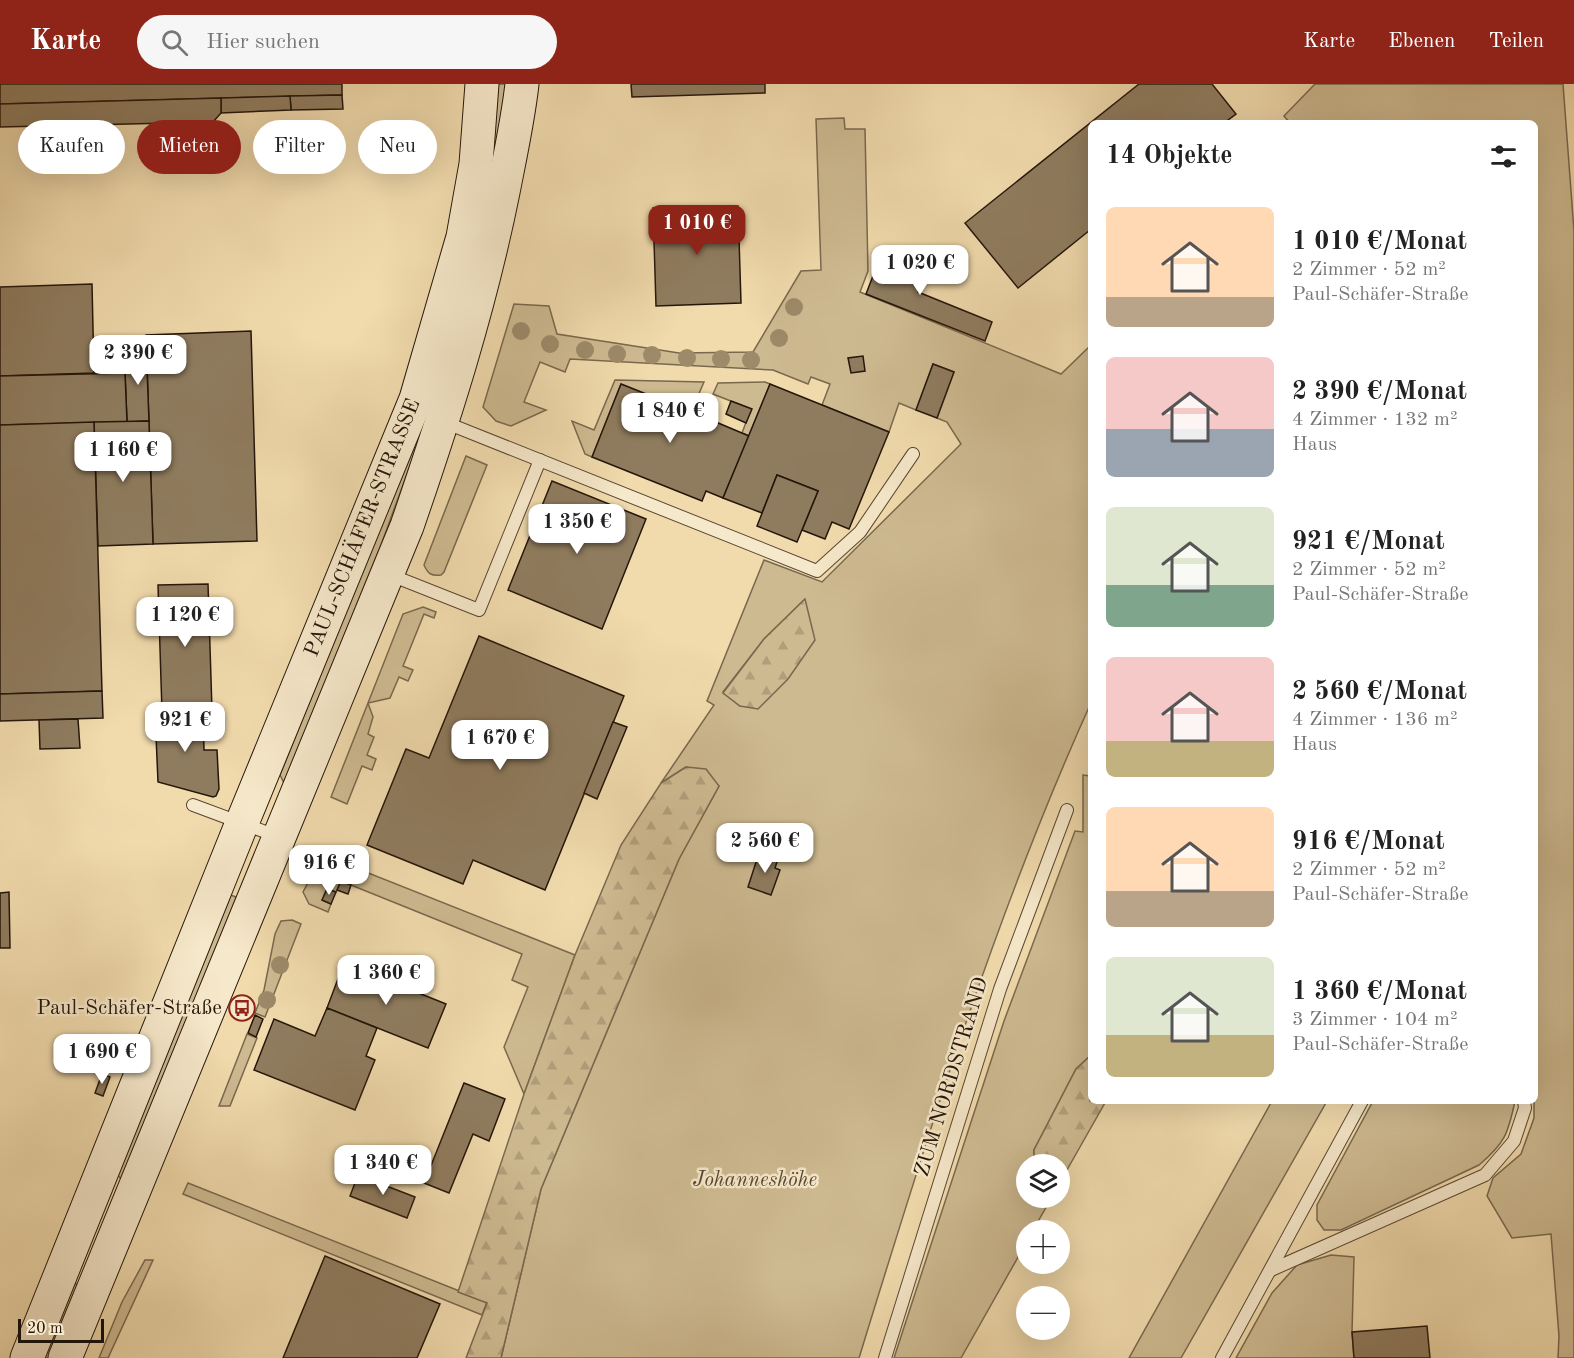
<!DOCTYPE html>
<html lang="de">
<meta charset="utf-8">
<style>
:root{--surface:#fff;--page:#f6f6f6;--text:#222;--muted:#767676;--accent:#8f2418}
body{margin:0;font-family:"Old Standard TT",serif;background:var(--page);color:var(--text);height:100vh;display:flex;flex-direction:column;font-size:22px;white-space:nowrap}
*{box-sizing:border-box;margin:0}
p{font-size:20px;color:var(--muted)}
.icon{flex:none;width:33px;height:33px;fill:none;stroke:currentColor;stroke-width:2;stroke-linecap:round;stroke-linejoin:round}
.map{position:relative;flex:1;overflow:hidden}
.sheet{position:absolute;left:1088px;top:36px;width:450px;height:984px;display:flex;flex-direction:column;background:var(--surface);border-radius:9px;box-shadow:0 6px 24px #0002}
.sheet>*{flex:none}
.banner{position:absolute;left:18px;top:36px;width:570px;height:54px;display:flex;gap:12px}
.fabs{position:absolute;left:1016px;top:1070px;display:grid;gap:12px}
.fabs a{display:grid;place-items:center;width:54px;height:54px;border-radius:50%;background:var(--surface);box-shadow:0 6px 24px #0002;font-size:30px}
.scale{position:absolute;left:18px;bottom:15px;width:86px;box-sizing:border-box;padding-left:6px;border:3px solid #25160a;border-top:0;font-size:16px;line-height:21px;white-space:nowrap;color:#25160a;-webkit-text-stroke:4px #f6e8ca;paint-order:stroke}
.price{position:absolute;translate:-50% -51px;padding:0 14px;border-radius:12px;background:#fff;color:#222;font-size:20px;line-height:39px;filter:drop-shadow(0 2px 3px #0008)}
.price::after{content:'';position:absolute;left:50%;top:36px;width:18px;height:14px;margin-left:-9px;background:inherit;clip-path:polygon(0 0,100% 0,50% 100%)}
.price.active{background:var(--accent);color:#fff}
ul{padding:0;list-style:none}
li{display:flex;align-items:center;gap:18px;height:150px;padding:0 18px}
li span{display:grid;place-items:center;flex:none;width:168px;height:120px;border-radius:9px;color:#555}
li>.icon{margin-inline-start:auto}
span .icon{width:72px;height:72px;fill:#fffc;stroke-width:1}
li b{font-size:26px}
h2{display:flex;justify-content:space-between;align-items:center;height:72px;padding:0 18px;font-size:26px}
.tag{padding:0 21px;border-radius:27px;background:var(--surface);box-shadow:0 6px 24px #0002;font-size:21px;line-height:54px}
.tag.active{background:var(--accent);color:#fff}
header{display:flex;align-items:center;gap:36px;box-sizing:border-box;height:84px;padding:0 30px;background:var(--accent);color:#fff}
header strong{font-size:28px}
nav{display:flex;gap:33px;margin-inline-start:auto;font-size:21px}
.search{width:420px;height:54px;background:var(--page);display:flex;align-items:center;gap:15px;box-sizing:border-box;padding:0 21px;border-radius:33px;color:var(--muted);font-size:22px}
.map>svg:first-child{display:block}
</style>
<header>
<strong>Karte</strong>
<div class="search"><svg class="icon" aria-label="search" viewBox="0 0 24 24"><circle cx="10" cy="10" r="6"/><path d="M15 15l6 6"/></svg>Hier suchen</div>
<nav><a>Karte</a><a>Ebenen</a><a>Teilen</a></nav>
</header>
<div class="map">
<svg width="1574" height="1274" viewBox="0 0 1574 1274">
<defs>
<pattern id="forest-firs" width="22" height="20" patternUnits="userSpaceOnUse" patternTransform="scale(1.5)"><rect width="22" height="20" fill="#ceba91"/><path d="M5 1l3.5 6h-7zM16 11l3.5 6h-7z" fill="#b19f7c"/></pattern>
</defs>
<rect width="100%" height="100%" fill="#f1dbad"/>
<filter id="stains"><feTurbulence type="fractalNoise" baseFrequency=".00333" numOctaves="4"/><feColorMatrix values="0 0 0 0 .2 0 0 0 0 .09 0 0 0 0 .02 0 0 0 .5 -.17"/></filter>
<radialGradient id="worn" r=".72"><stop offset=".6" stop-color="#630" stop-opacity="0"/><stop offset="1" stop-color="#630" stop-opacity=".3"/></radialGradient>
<g fill="#ceba91" stroke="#7a684e" stroke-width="1.5" fill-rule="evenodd">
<path d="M498,0H506L500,57L427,335L381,461L287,694L283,697L280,691L374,458Z"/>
<path d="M1315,0H1563L1574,147V1274H1558L1559,1252L1551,1150L1512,1154L1487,1112L1493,1094L1521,1070L1534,1034V39H1290L1284,32Z"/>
<path d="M844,34L845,45H865L868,187L860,208L1061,290L1090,262V621C995,831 927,1053 859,1274H501L541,1105L679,775L719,702L686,683L661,699L714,621L707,617L764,476L822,498L961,360L947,338L937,334L954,288L933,280L916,326L899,319L889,348L822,321L830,300L811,293L808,300L773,286L570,275L565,288L540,278L524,318L546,326L511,342L496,337L483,323L514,220L549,222L557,250L679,269L753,268L801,187L821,186L816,35ZM804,516L740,622L723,608L764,555Z"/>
<path d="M615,296L704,298L691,328L621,300L592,373L585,370L572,337L594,346Z"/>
<path d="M765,298L770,300L749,352L742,349L751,325L713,310L718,299Z"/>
<path d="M466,372L487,381L444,488L441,491C431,492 428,490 424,481Z"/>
<path d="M423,523L436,528L434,534L424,530L403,582L413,586L408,597L399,593L390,614L368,619L373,633L368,650L374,653L367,671L376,675L372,686L362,682L347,720L331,713L403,530Z"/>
<path d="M1083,691L1090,692V972L1076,985L1034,1066V1080H1026V1113H1052L1033,1146H1026V1159L961,1274H894L1004,937L1075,747L1083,748Z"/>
<path d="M323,771L575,871L524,1010L504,963L528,903L512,896L522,870L341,797L336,808L327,805L322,816L331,820L328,828L309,820L303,808Z"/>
<path d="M231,811L238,814L121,1095L117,1090Z"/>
<path d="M292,836L301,840L265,933L255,929L264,906L275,850L281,837Z"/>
<path d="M247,950L257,954L230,1022H219Z"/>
<path d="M1272,1017H1327L1181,1274H1129Z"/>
<path d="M1373,1017H1515C1508,1050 1505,1059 1479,1081L1341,1146H1324L1317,1136V1121Z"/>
<path d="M188,1099L487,1218L482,1231L183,1110Z"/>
<path d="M1331,1171L1354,1173L1352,1248L1354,1274H1236L1272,1209L1297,1181Z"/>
<path d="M145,1176H153L108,1274H99L122,1218Z"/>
<path d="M74,1199L79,1201L50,1274H42Z"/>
</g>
<g fill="url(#forest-firs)" stroke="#7a684e" stroke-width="1.5">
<path d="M805,515L815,556L788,595L758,625L740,622L723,609L764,555Z"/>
<path d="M686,683L706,685L719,702L679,775L541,1105L501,1274H466L487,1219L458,1208L524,1010L575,871L621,761L661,699Z"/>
<path d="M1090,972V1017H1106L1059,1100V1080H1034V1066L1076,985Z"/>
</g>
<g fill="#8f7c5f" stroke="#25160a" stroke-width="1.5">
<path d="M0,0H342V11L0,20Z"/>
<path d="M631,0H765V9L632,13Z"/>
<path d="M1139,0H1212L1236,30L1224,39H1090V146L1018,204L965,139Z"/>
<path d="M342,11L343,25L291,26L290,12Z"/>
<path d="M290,12L291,26L221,29V14Z"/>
<path d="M221,14V29L213,38L0,43V20Z"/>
<path d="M738,122L741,219L656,222L653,124Z"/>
<path d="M883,166L928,183L918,208L992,238L985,257L866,210Z"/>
<path d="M92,200L94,289L0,292V203Z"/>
<path d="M251,247L257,457L153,460L146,251Z"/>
<path d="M132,259H146L149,337L127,338L125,289L133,288Z"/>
<path d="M863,272L865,287L851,289L848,274Z"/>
<path d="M933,280L954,288L937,334L916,326Z"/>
<path d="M125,289L127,338L0,341V292Z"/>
<path d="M621,300L691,328L696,316L709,321L704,333L749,352L723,414L706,407L702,417L592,373Z"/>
<path d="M770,300L889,348L849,445L832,438L825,455L802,446L818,407L777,391L762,429L723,414Z"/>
<path d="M731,317L752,325L746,339L726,330Z"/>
<path d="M149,337L153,460L98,462L94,338Z"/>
<path d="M94,338L102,607L0,610V341Z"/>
<path d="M777,391L818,407L797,458L757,442Z"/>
<path d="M552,397L646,435L602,545L508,506Z"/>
<path d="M208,500L212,626L162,628L158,501Z"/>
<path d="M479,552L624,612L545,806L473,776L463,800L367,761L406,665L429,674Z"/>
<path d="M102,607L103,634L0,637V610Z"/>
<path d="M203,626L204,666H217L219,705L216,712L213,713L158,698L155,628Z"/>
<path d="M78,635L80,664L40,665L39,636Z"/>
<path d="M613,638L627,643L597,715L584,709Z"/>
<path d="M759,769L778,775L775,784L780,786L771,811L748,803Z"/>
<path d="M341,797L351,801L348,810L337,806Z"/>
<path d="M327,805L336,808L331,820L322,816Z"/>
<path d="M9,808L10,864H0V809Z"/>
<path d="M344,879L446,920L428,964L327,924Z"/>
<path d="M327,924L377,944L366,972L375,976L355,1026L254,986L274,935L315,952Z"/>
<path d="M255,931L263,935L256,953L248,949Z"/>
<path d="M102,990L110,993L103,1012L95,1009Z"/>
<path d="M464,999L505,1015L489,1057L473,1050L449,1109L424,1099Z"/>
<path d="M358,1091L415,1113L407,1134L350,1112Z"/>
<path d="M325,1172L440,1220L417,1274H283Z"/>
<path d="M1427,1242L1430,1274H1354L1352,1248Z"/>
</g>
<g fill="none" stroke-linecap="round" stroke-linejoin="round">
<g stroke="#584733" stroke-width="14">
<g id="service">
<path d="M444,338L817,487L860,448L913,370"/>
<path d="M388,490L479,526L540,376"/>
<path d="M193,721L279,753"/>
<path d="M1271,1186L1485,1091L1514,1057L1525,1024L1524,1017"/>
<path d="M885,1274L1000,905L1067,726"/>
<path d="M1222,1274L1362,1017"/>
</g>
</g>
<g stroke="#25160a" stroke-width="35">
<g id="secondary">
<path d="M27,1274L242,739L416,315L463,153L476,80L482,0"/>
<path d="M65,1274L407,442C445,332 480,222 503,108C510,72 518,36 522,0"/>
</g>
</g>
<use href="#service" stroke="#f6e8ca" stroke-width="12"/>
<use href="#secondary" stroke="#f6e8ca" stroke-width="33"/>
</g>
<g fill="#9d8a69">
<circle cx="794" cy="223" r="9"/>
<circle cx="521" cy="247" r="9"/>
<circle cx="779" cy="254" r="9"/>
<circle cx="550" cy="260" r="9"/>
<circle cx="585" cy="266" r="9"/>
<circle cx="617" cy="270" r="9"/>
<circle cx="652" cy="271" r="9"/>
<circle cx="687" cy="274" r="9"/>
<circle cx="721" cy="275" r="9"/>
<circle cx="751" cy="276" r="9"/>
<circle cx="280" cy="881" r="9"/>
<circle cx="267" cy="916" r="9"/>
</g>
<defs>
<g id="bus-ring" transform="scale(1.35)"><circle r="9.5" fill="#f6e8ca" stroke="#8f2418" stroke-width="1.5"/><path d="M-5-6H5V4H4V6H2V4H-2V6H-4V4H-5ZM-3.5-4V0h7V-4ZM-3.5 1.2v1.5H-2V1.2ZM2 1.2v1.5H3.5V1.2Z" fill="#8f2418"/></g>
</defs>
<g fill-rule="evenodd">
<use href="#bus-ring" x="242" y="924"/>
</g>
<g text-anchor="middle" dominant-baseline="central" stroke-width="5" stroke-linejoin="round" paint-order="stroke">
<g font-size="21" fill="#25160a" stroke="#f6e8ca">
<text transform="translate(363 444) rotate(-68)">PAUL-SCHÄFER-STRASSE</text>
<text transform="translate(952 993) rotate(-73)">ZUM NORDSTRAND</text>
</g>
<g font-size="21" fill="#25160a" stroke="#f6e8ca" text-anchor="end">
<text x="222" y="924">Paul-Schäfer-Straße</text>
</g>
<g font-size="21" font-style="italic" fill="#584732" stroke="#f6e8ca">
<text x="755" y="1096">Johanneshöhe</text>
</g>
</g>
<rect width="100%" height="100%" filter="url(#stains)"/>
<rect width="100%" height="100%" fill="url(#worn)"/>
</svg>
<div class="fabs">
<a><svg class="icon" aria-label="layers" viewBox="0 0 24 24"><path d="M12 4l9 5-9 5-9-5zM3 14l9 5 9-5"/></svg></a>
<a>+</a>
<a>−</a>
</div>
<div class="scale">20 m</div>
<b class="price active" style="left:697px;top:172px">1 010 €</b>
<b class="price" style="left:920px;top:212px">1 020 €</b>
<b class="price" style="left:138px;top:302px">2 390 €</b>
<b class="price" style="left:670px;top:360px">1 840 €</b>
<b class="price" style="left:123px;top:399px">1 160 €</b>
<b class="price" style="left:577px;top:471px">1 350 €</b>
<b class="price" style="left:185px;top:564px">1 120 €</b>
<b class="price" style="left:185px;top:669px">921 €</b>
<b class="price" style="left:500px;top:687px">1 670 €</b>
<b class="price" style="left:765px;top:790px">2 560 €</b>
<b class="price" style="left:329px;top:812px">916 €</b>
<b class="price" style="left:386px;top:922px">1 360 €</b>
<b class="price" style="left:102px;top:1001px">1 690 €</b>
<b class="price" style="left:383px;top:1112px">1 340 €</b>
<div class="banner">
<a class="tag">Kaufen</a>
<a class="tag active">Mieten</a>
<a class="tag">Filter</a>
<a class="tag">Neu</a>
</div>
<section class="sheet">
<h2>14 Objekte<svg class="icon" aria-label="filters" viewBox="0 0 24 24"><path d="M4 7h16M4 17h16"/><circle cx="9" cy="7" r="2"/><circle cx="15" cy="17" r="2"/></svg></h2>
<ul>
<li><span style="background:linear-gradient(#ffd9b3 75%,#b9a48a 0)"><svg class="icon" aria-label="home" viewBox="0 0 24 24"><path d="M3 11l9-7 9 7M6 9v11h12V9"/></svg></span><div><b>1 010 €/Monat</b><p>2 Zimmer · 52 m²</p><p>Paul-Schäfer-Straße</p></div></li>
<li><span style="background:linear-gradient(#f6c9c9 60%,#9aa5b1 0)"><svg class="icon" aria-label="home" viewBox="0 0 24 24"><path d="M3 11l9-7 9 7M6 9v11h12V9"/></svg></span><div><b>2 390 €/Monat</b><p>4 Zimmer · 132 m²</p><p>Haus</p></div></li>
<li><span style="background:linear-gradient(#dfe7d0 65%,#7fa58c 0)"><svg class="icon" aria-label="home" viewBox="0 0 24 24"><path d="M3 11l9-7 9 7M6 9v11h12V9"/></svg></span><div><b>921 €/Monat</b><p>2 Zimmer · 52 m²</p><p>Paul-Schäfer-Straße</p></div></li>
<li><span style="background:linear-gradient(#f6c9c9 70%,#c2b280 0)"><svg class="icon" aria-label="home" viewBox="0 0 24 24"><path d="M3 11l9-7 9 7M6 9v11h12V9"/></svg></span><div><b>2 560 €/Monat</b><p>4 Zimmer · 136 m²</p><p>Haus</p></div></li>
<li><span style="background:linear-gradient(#ffd9b3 70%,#b9a48a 0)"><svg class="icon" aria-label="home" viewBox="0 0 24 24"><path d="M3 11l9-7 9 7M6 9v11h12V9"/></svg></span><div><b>916 €/Monat</b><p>2 Zimmer · 52 m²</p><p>Paul-Schäfer-Straße</p></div></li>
<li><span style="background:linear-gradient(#dfe7d0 65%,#c2b280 0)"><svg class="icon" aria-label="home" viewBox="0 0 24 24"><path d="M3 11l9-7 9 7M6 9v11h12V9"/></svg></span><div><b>1 360 €/Monat</b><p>3 Zimmer · 104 m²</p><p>Paul-Schäfer-Straße</p></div></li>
</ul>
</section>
</div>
